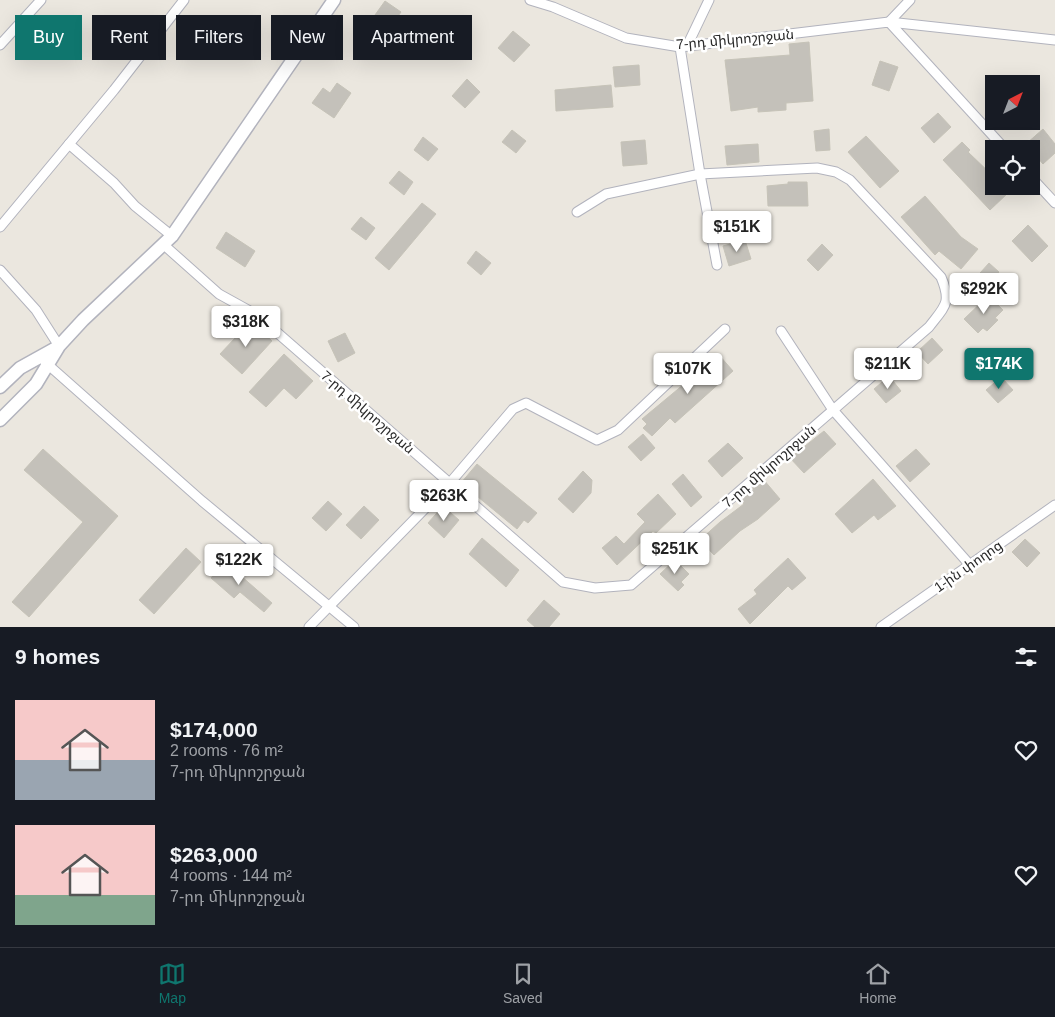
<!DOCTYPE html>
<meta charset="utf-8">
<style>
:root{--surface:#171b24;--page:#20242c;--text:#f1f3f6;--muted:#9ea1a6;--line:#363941;--accent:#0f766e}
body{margin:0;font-family:Helvetica,"Noto Sans Armenian",sans-serif;background:var(--page);color:var(--text);height:100vh;display:flex;flex-direction:column;font-size:19px;white-space:nowrap}
*{box-sizing:border-box;margin:0}
p{font-size:16px;color:var(--muted)}
.icon{flex:none;width:28px;height:28px;fill:none;stroke:currentColor;stroke-width:2;stroke-linecap:round;stroke-linejoin:round}
.map{position:relative;height:627px;overflow:hidden}
.sheet{display:flex;flex-direction:column;background:var(--surface);flex:1}
.sheet>*{flex:none}
.top-card{position:absolute;left:15px;top:15px;width:500px;height:45px;display:flex;gap:10px}
.needle{width:32px;rotate:42deg}
.buttons{position:absolute;left:985px;top:75px;display:grid;gap:10px}
.buttons a{display:grid;place-items:center;width:55px;height:55px;border-radius:0px;background:var(--surface);box-shadow:0 5px 20px #0002;font-size:25px}
.price{position:absolute;translate:-50% -42px;padding:0 11px;border-radius:5px;background:#fff;color:#222;font-size:16px;line-height:32px;filter:drop-shadow(0 1px 2px #0008)}
.price::after{content:'';position:absolute;left:50%;top:30px;width:15px;height:11px;margin-left:-8px;background:inherit;clip-path:polygon(0 0,100% 0,50% 100%)}
.price.current{background:var(--accent);color:#fff}
ul{padding:0;list-style:none}
li{display:flex;align-items:center;gap:15px;height:125px;padding:0 15px}
li span{display:grid;place-items:center;flex:none;width:140px;height:100px;border-radius:0px;color:#555}
li>.icon{margin-inline-start:auto}
span .icon{width:60px;height:60px;fill:#fffc;stroke-width:1}
li b{font-size:21px}
h2{display:flex;justify-content:space-between;align-items:center;height:60px;padding:0 15px;font-size:21px}
.tag{padding:0 18px;border-radius:0px;background:var(--surface);box-shadow:0 5px 20px #0002;font-size:18px;line-height:45px}
.tag.current{background:var(--accent);color:#fff}
.tabs{display:flex;justify-content:space-around;align-items:center;height:70px;border-top:1px solid var(--line);background:var(--surface);font-size:14px;color:var(--muted)}
.tabs a{display:grid;justify-items:center;gap:2px}
.tabs .current{color:var(--accent)}
.map>svg:first-child{display:block}
</style>
<div class="map">
<svg width="1055" height="627" viewBox="0 0 1055 627">
<rect width="100%" height="100%" fill="#ebe7df"/>
<g fill="#c4c1ba" stroke="#c6c3b8">
<path d="M385,1L401,12L385,34L370,22Z"/>
<path d="M513,31L530,45L514,62L498,48Z"/>
<path d="M809,42L813,101L786,103V110L758,112V107L731,111L725,60L790,55L789,44Z"/>
<path d="M880,61L898,67L889,91L872,85Z"/>
<path d="M639,65L640,85L615,87L613,67Z"/>
<path d="M467,79L480,92L465,108L452,96Z"/>
<path d="M337,83L351,93L334,118L312,103L323,88L330,93Z"/>
<path d="M611,85L613,107L556,111L555,90Z"/>
<path d="M938,113L951,127L934,143L921,128Z"/>
<path d="M829,129L830,150L816,151L814,131Z"/>
<path d="M1043,129L1055,144V153L1043,164L1026,144Z"/>
<path d="M512,130L526,141L516,153L502,142Z"/>
<path d="M866,136L899,171L880,188L848,152Z"/>
<path d="M423,137L438,149L428,161L414,150Z"/>
<path d="M645,140L647,164L623,166L621,142Z"/>
<path d="M962,142L970,150L968,152L994,177V186H1003L1009,192L990,210L943,160Z"/>
<path d="M758,144L759,162L727,165L725,146Z"/>
<path d="M399,171L413,182L404,195L389,183Z"/>
<path d="M788,182H807L808,206H768L767,186L788,184Z"/>
<path d="M925,196L961,237L978,249L961,269L939,251L935,255L901,217Z"/>
<path d="M422,203L436,214L389,270L375,258Z"/>
<path d="M361,217L375,228L366,240L351,229Z"/>
<path d="M1028,225L1048,246L1032,262L1012,241Z"/>
<path d="M226,232L255,251L245,267L216,248Z"/>
<path d="M745,240L751,259L729,266L723,246Z"/>
<path d="M822,244L833,255L818,271L807,260Z"/>
<path d="M476,251L491,263L481,275L467,263Z"/>
<path d="M989,263L999,272L982,290L972,282Z"/>
<path d="M986,298L993,300L1003,310L995,318L998,320L987,331L983,328L978,333L964,319Z"/>
<path d="M251,321L272,341L242,374L220,354Z"/>
<path d="M345,333L355,353L338,362L328,341Z"/>
<path d="M932,338L943,350L928,364L917,352Z"/>
<path d="M284,354L313,381L296,399L284,388L266,407L249,392Z"/>
<path d="M719,355L733,371L675,423L670,418L652,436L643,428L647,424L642,419Z"/>
<path d="M889,376L901,391L886,403L874,389Z"/>
<path d="M1001,377L1013,390L998,403L986,390Z"/>
<path d="M824,431L836,444L804,473L790,458Z"/>
<path d="M643,434L655,448L641,461L628,447Z"/>
<path d="M728,443L743,458L722,477L708,461Z"/>
<path d="M43,449L118,516L29,617L12,602L83,522L24,470Z"/>
<path d="M916,449L930,464L910,482L896,466Z"/>
<path d="M477,464L537,513L528,523L524,520L517,529L461,483Z"/>
<path d="M583,471L592,480L591,493L573,513L558,499Z"/>
<path d="M683,474L702,497L691,507L672,484Z"/>
<path d="M763,479L780,499L758,519L740,531L714,555L700,540L720,522L744,504L740,499Z"/>
<path d="M873,479L896,506L878,520L874,515L852,533L835,514Z"/>
<path d="M658,494L676,514L656,533L653,531L617,565L602,548L616,536L624,544L645,522L637,514Z"/>
<path d="M328,501L342,514L326,531L312,518Z"/>
<path d="M364,506L379,520L361,539L346,525Z"/>
<path d="M443,506L459,520L444,538L428,523Z"/>
<path d="M482,538L519,570L506,587L469,554Z"/>
<path d="M1025,539L1040,553L1027,567L1012,552Z"/>
<path d="M186,548L201,562L154,614L139,600Z"/>
<path d="M788,558L806,578L792,590L788,586L750,624L738,609L757,594L754,590Z"/>
<path d="M675,560L689,574L681,582L684,585L678,591L660,574Z"/>
<path d="M225,562L272,603L264,612L240,592L234,598L211,578Z"/>
<path d="M544,600L560,614L549,627H535L527,620Z"/>
</g>
<g fill="none" stroke-linecap="round" stroke-linejoin="round">
<g stroke="#b2b3bd" stroke-width="11">
<g id="street">
<path d="M530,0L553,7L626,38L680,47L889,22L1005,149"/>
<path d="M910,0L889,22L1055,40"/>
<path d="M0,45L41,0"/>
<path d="M687,46L709,0"/>
<path d="M680,47L700,174L717,265"/>
<path d="M69,144L114,183L135,206L172,236"/>
<path d="M1031,177L1055,203"/>
<path d="M0,227L114,90L184,0"/>
<path d="M164,245L219,294L257,315L563,582L595,588L631,585L929,327C945,306 952,303 941,277L850,180L836,172L817,168L700,174L606,194L577,212"/>
<path d="M0,270L36,310L59,346"/>
<path d="M781,331L833,410L970,565"/>
<path d="M45,362L202,501L354,627"/>
<path d="M309,627L449,484L513,409L526,403L597,440L618,430L725,329"/>
<path d="M881,627L1055,505"/>
</g>
</g>
<g stroke="#b2b3bd" stroke-width="15">
<g id="secondary">
<path d="M0,387L20,368L56,348"/>
<path d="M0,420L36,384L59,346L83,320L172,236L334,0"/>
</g>
</g>
<use href="#street" stroke="#fff" stroke-width="9"/>
<use href="#secondary" stroke="#fff" stroke-width="12"/>
</g>
<g text-anchor="middle" dominant-baseline="central" stroke-width="5" stroke-linejoin="round" paint-order="stroke">
<g font-size="14" fill="#2b2b2b" stroke="#fff">
<text transform="translate(735 39) rotate(-5)">7-րդ միկրոշրջան</text>
<text transform="translate(368 412) rotate(41)">7-րդ միկրոշրջան</text>
<text transform="translate(769 466) rotate(-41)">7-րդ միկրոշրջան</text>
<text transform="translate(968 566) rotate(-35)">1-ին փողոց</text>
</g>
</g>
</svg>
<div class="buttons">
<a><svg class="needle" viewBox="-14 -14 28 28"><path d="M0-13l5 13h-10z" fill="#e53935"/><path d="M0 13l5-13h-10z" fill="#9ea1a6"/></svg></a>
<a><svg class="icon" aria-label="locate" viewBox="0 0 24 24"><circle cx="12" cy="12" r="6"/><path d="M12 2v4M12 18v4M2 12h4M18 12h4"/></svg></a>
</div>
<b class="price" style="left:737px;top:253px">$151K</b>
<b class="price" style="left:984px;top:315px">$292K</b>
<b class="price" style="left:246px;top:348px">$318K</b>
<b class="price" style="left:888px;top:390px">$211K</b>
<b class="price current" style="left:999px;top:390px">$174K</b>
<b class="price" style="left:688px;top:395px">$107K</b>
<b class="price" style="left:444px;top:522px">$263K</b>
<b class="price" style="left:675px;top:575px">$251K</b>
<b class="price" style="left:239px;top:586px">$122K</b>
<div class="top-card">
<a class="tag current">Buy</a>
<a class="tag">Rent</a>
<a class="tag">Filters</a>
<a class="tag">New</a>
<a class="tag">Apartment</a>
</div>
</div>
<section class="sheet">
<h2>9 homes<svg class="icon" aria-label="filters" viewBox="0 0 24 24"><path d="M4 7h16M4 17h16"/><circle cx="9" cy="7" r="2"/><circle cx="15" cy="17" r="2"/></svg></h2>
<ul>
<li><span style="background:linear-gradient(#f6c9c9 60%,#9aa5b1 0)"><svg class="icon" aria-label="home" viewBox="0 0 24 24"><path d="M3 11l9-7 9 7M6 9v11h12V9"/></svg></span><div><b>$174,000</b><p>2 rooms · 76 m²</p><p>7-րդ միկրոշրջան</p></div><svg class="icon" aria-label="heart" viewBox="0 0 24 24"><path d="M12 20l-8-8c-3-5 5-10 8-4 3-6 11-1 8 4z"/></svg></li>
<li><span style="background:linear-gradient(#f6c9c9 70%,#7fa58c 0)"><svg class="icon" aria-label="home" viewBox="0 0 24 24"><path d="M3 11l9-7 9 7M6 9v11h12V9"/></svg></span><div><b>$263,000</b><p>4 rooms · 144 m²</p><p>7-րդ միկրոշրջան</p></div><svg class="icon" aria-label="heart" viewBox="0 0 24 24"><path d="M12 20l-8-8c-3-5 5-10 8-4 3-6 11-1 8 4z"/></svg></li>
</ul>
</section>
<nav class="tabs">
<a class="current"><svg class="icon" aria-label="map" viewBox="0 0 24 24"><path d="M3 6l6-2 6 2 6-2v14l-6 2-6-2-6 2zM9 4v14M15 6v14"/></svg>Map</a>
<a><svg class="icon" aria-label="saved" viewBox="0 0 24 24"><path d="M7 4h10v16l-5-4-5 4z"/></svg>Saved</a>
<a><svg class="icon" aria-label="home" viewBox="0 0 24 24"><path d="M3 11l9-7 9 7M6 9v11h12V9"/></svg>Home</a>
</nav>
